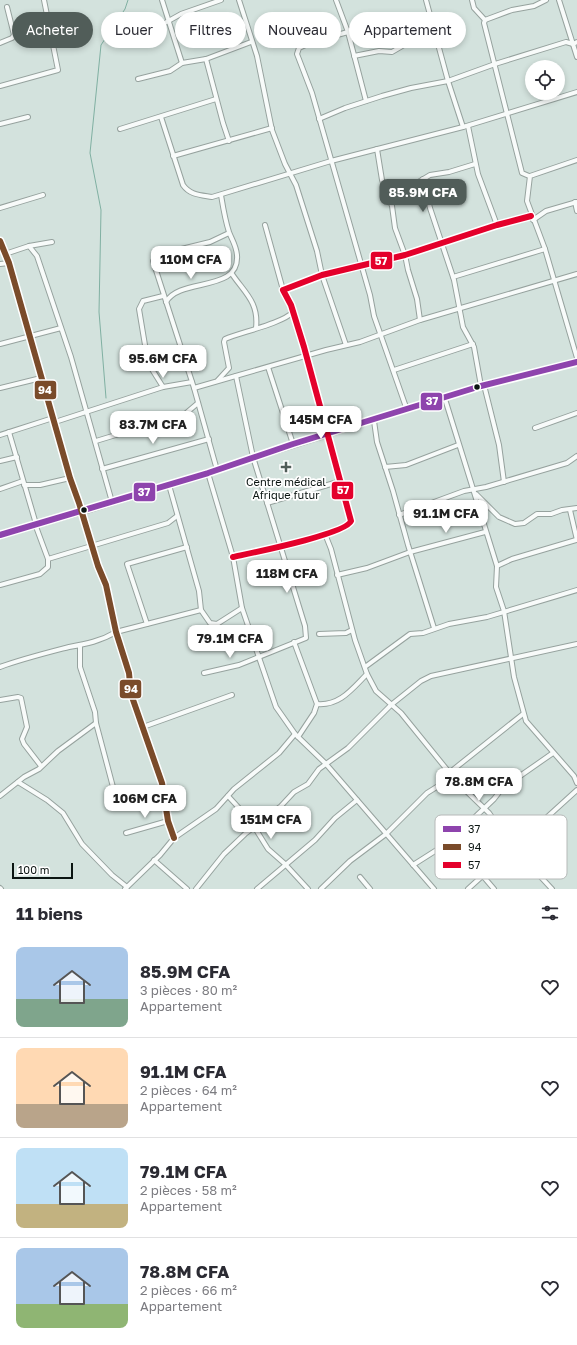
<!DOCTYPE html>
<html lang="fr">
<meta charset="utf-8">
<style>
:root{--surface:#fff;--page:#f2f2f3;--text:#2b2b33;--muted:#7c7c81;--line:#e1e1e2;--accent:#515d59}
body{margin:0;font-family:"Golos Text",sans-serif;background:var(--page);color:var(--text);height:100vh;display:flex;flex-direction:column;font-size:15px;white-space:nowrap}
*{box-sizing:border-box;margin:0}
p{font-size:13px;color:var(--muted)}
.icon{flex:none;width:22px;height:22px;fill:none;stroke:currentColor;stroke-width:2;stroke-linecap:round;stroke-linejoin:round}
.map{position:relative;height:889px;overflow:hidden}
.drawer{display:flex;flex-direction:column;background:var(--surface);flex:1}
.drawer>*{flex:none}
.hud{position:absolute;left:12px;top:12px;width:553px;height:36px;display:flex;gap:8px}
.controls{position:absolute;left:525px;top:60px;display:grid;gap:8px}
.controls a{display:grid;place-items:center;width:40px;height:40px;border-radius:50%;background:var(--surface);box-shadow:0 2px 6px #0003;font-size:20px}
.scale{position:absolute;left:12px;bottom:10px;width:61px;box-sizing:border-box;padding-left:4px;border:2px solid #0b1512;border-top:0;font-size:11px;line-height:14px;white-space:nowrap;color:#0b1512;-webkit-text-stroke:3px #fff;paint-order:stroke}
.price{position:absolute;translate:-50% -34px;padding:0 9px;border-radius:8px;background:#fff;color:#222;font-size:13px;line-height:26px;filter:drop-shadow(0 1px 2px #0008)}
.price::after{content:'';position:absolute;left:50%;top:24px;width:12px;height:9px;margin-left:-6px;background:inherit;clip-path:polygon(0 0,100% 0,50% 100%)}
.price.selected{background:var(--accent);color:#fff}
ul{padding:0;list-style:none}
li{display:flex;align-items:center;gap:12px;height:100px;padding:0 16px}
li+li{border-top:1px solid var(--line)}
li span{display:grid;place-items:center;flex:none;width:112px;height:80px;border-radius:8px;color:#555}
li>.icon{margin-inline-start:auto}
span .icon{width:48px;height:48px;fill:#fffc;stroke-width:1}
li b{font-size:17px}
h2{display:flex;justify-content:space-between;align-items:center;height:48px;padding:0 16px;font-size:17px}
.pill{padding:0 14px;border-radius:18px;background:var(--surface);box-shadow:0 2px 6px #0003;font-size:14px;line-height:36px}
.pill.selected{background:var(--accent);color:#fff}
.map>svg:first-child{display:block}
</style>
<div class="map">
<svg width="577" height="889" viewBox="0 0 577 889">
<rect width="100%" height="100%" fill="#d3e2dd"/>
<g fill="none" stroke-linecap="round" stroke-linejoin="round">
<path stroke="#80b0a2" stroke-width="1" d="M106,398L99,312L101,210L90,153L101,45L125,9L128,0"/>
<g stroke="#96a29e" stroke-width="6">
<g id="minor">
<path d="M162,0L182,63"/>
<path d="M239,0L257,56L272,130L285,164L296,185L317,251L322,275L346,345"/>
<path d="M336,0L348,32L366,101"/>
<path d="M426,0L448,81L463,127"/>
<path d="M472,0L474,8L485,20L484,23L522,173L529,176"/>
<path d="M559,0L577,57"/>
<path d="M395,15L359,22L348,32L312,42L299,48L297,54L312,93L370,295L374,316L407,410"/>
<path d="M485,20L512,10L534,6L546,0"/>
<path d="M131,37L154,29L181,14L221,0"/>
<path d="M0,43L12,38L14,35L7,7"/>
<path d="M354,56L379,51L392,52L404,45L436,38"/>
<path d="M206,59L223,123L229,141"/>
<path d="M138,79L170,71L182,63L206,59L251,42"/>
<path d="M0,86L58,70L44,0"/>
<path d="M161,117L183,185C190,195 200,195 212,197L331,161L463,127L577,92"/>
<path d="M319,119L345,108L382,96L411,88L448,81L495,64L566,42L573,44L577,42"/>
<path d="M0,124L28,117"/>
<path d="M468,126L478,174L497,225"/>
<path d="M120,129L216,99"/>
<path d="M377,149L382,180L392,206L395,228L405,255L408,270L417,299L420,320"/>
<path d="M173,156L272,128"/>
<path d="M577,160L530,176L527,201L545,249L577,358"/>
<path d="M423,179L430,208L454,280L463,327L474,347L481,386"/>
<path d="M386,188L415,184L430,175L449,172L475,164"/>
<path d="M575,202L577,211"/>
<path d="M0,208L43,195"/>
<path d="M533,220L546,211L577,202"/>
<path d="M265,225L283,290"/>
<path d="M0,241L9,263L70,478L79,503L98,566L106,585L116,632L129,673L131,694L162,783L168,821L174,838"/>
<path d="M29,246L37,256L71,357L112,502"/>
<path d="M5,254L29,246L52,242"/>
<path d="M0,264L9,263"/>
<path d="M232,274C244,292 259,302 256,328"/>
<path d="M453,277L545,249"/>
<path d="M166,302C180,277 240,293 237,255C236,245 232,240 229,232C225,220 223,207 221,195"/>
<path d="M0,344L61,328"/>
<path d="M268,367L293,444"/>
<path d="M394,370L473,344"/>
<path d="M218,380L229,368L224,342L225,339C242,332 283,323 293,312"/>
<path d="M484,385L499,445L504,482"/>
<path d="M163,387L148,363L139,309L143,301L163,296"/>
<path d="M0,388L41,378"/>
<path d="M194,388L326,350L360,342L420,320L577,274"/>
<path d="M445,399L497,566L496,587L504,611L514,677L526,721L574,776L577,783"/>
<path d="M374,421L377,442L393,491L408,545L434,628"/>
<path d="M55,422L163,387L192,382"/>
<path d="M535,428L577,413"/>
<path d="M9,432L36,524"/>
<path d="M0,435L53,418"/>
<path d="M96,441L185,414L198,403"/>
<path d="M0,461L17,457"/>
<path d="M385,467L406,465L458,445"/>
<path d="M102,469L209,439"/>
<path d="M217,470L194,388L153,261L157,255L210,242L229,233"/>
<path d="M208,473L233,557L242,608L276,707L295,734L326,764L434,889"/>
<path d="M24,485H40L70,478"/>
<path d="M169,485L199,591L201,610L210,623L217,624L242,608"/>
<path d="M0,489L23,481"/>
<path d="M476,494L499,517L515,524L524,523L537,514H551L562,510L577,508"/>
<path d="M267,503L341,481"/>
<path d="M570,510L577,540"/>
<path d="M399,515L464,491L486,487L567,463L577,456"/>
<path d="M325,534L331,549L355,640L367,674L376,691L401,713L457,782L489,813L513,847L552,889"/>
<path d="M0,535L82,512"/>
<path d="M233,557C251,553 346,534 351,521L304,347L291,305L283,290L322,275L405,255L497,225L531,216"/>
<path d="M48,559L168,523L177,516"/>
<path d="M497,566L512,559L576,540"/>
<path d="M337,575L367,568L410,552L485,532"/>
<path d="M0,585L40,574L48,567V559L35,524"/>
<path d="M147,624L127,564L187,547"/>
<path d="M319,634L346,633L352,630"/>
<path d="M294,642L317,704L314,713L298,737"/>
<path d="M80,646V667L95,712L96,723L113,787"/>
<path d="M0,667C22,659 46,653 69,647C86,644 101,641 116,632L201,610"/>
<path d="M365,667L410,634L423,633L449,624L487,617L577,590"/>
<path d="M204,673L239,665L306,638L305,626L253,457L236,376"/>
<path d="M0,700L18,697L21,698L27,727L22,739L24,744L41,766"/>
<path d="M317,704C340,706 352,689 367,674"/>
<path d="M143,727L232,695"/>
<path d="M449,773L523,714"/>
<path d="M18,782L47,800L63,813L82,844L112,875L127,887"/>
<path d="M0,796L24,777L39,769L58,751L96,723"/>
<path d="M228,796L250,820L268,849L285,864L308,889"/>
<path d="M126,833L168,821"/>
<path d="M154,860L187,889"/>
<path d="M413,865L454,839L473,819L494,799L507,782L520,776L553,753"/>
<path d="M482,875L494,889"/>
<path d="M360,877L370,889"/>
<path d="M0,888L1,889"/>
<path d="M125,889L160,855L174,838L216,809L234,789L279,753L295,734"/>
<path d="M196,889L224,854L245,834L281,806L294,792L308,784L319,769L348,748L391,705L421,681L431,676L577,644"/>
<path d="M257,889L315,840L335,818L357,800"/>
<path d="M321,889L350,861L386,834L427,793L443,783L451,774"/>
<path d="M468,889L577,790"/>
</g>
</g>
<g stroke="#96a29e" stroke-width="7">
<path id="tertiary" d="M82,512L481,386L577,362"/>
</g>
<use href="#minor" stroke="#f8fbfa" stroke-width="4"/>
<use href="#tertiary" stroke="#f8fbfa" stroke-width="5"/>
<g stroke="#fff" stroke-width="9">
<path id="bus-1" d="M0,535L208,473L293,444L481,386L577,362"/>
</g>
<g stroke="#fff" stroke-width="9">
<path id="bus-2" d="M0,241L9,263L70,478L79,503L98,566L106,585L116,632L129,673L131,694L162,783L168,821L174,838"/>
</g>
<g stroke="#fff" stroke-width="9">
<path id="bus-3" d="M233,557C251,553 346,534 351,521L304,347L291,305L283,290L322,275L405,255L497,225L531,216"/>
</g>
<use href="#bus-1" stroke="#8e44ad" stroke-width="6"/>
<use href="#bus-2" stroke="#7a4b2a" stroke-width="6"/>
<use href="#bus-3" stroke="#e4002b" stroke-width="6"/>
</g>
<g fill="#0b1512" stroke="#fff" stroke-width="1.5">
<circle cx="477" cy="387" r="3.5"/>
<circle cx="84" cy="510" r="3.5"/>
</g>
<path fill="#515d59" stroke="#fff" stroke-width="1.5" d="M284 461h4v4h4v4h-4v4h-4v-4h-4v-4h4z"/>
<g text-anchor="middle" dominant-baseline="central" stroke-width="3.5" stroke-linejoin="round" paint-order="stroke">
<g font-size="11" fill="#0b1512" stroke="#fff">
<text x="286" y="481">Centre médical<tspan x="286" dy="13">Afrique futur</tspan></text>
</g>
</g>
<rect x="435" y="815" width="132" height="64" rx="6" fill="#fff" stroke="#b6b9b8" stroke-width="1"/>
<rect x="443" y="826" width="18" height="6" fill="#8e44ad"/>
<rect x="443" y="844" width="18" height="6" fill="#7a4b2a"/>
<rect x="443" y="862" width="18" height="6" fill="#e4002b"/>
<g font-size="11" fill="#0b1512">
<text x="468" y="833">37</text>
<text x="468" y="851">94</text>
<text x="468" y="869">57</text>
</g>
<g stroke="#fff" stroke-width="1.5">
<rect x="370" y="251" width="23" height="19" rx="4" fill="#e4002b"/>
<rect x="34" y="380" width="23" height="20" rx="4" fill="#7a4b2a"/>
<rect x="420" y="392" width="23" height="19" rx="4" fill="#8e44ad"/>
<rect x="331" y="481" width="23" height="19" rx="4" fill="#e4002b"/>
<rect x="133" y="482" width="23" height="20" rx="4" fill="#8e44ad"/>
<rect x="119" y="679" width="23" height="20" rx="4" fill="#7a4b2a"/>
</g>
<g font-size="11" text-anchor="middle" font-weight="bold" fill="#fff">
<text x="381" y="265">57</text>
<text x="45" y="394">94</text>
<text x="432" y="405">37</text>
<text x="343" y="494">57</text>
<text x="144" y="496">37</text>
<text x="131" y="693">94</text>
</g>
</svg>
<div class="controls">
<a><svg class="icon" aria-label="locate" viewBox="0 0 24 24"><circle cx="12" cy="12" r="6"/><path d="M12 2v4M12 18v4M2 12h4M18 12h4"/></svg></a>
</div>
<div class="scale">100 m</div>
<b class="price selected" style="left:423px;top:213px">85.9M CFA</b>
<b class="price" style="left:191px;top:280px">110M CFA</b>
<b class="price" style="left:163px;top:379px">95.6M CFA</b>
<b class="price" style="left:321px;top:440px">145M CFA</b>
<b class="price" style="left:153px;top:445px">83.7M CFA</b>
<b class="price" style="left:446px;top:534px">91.1M CFA</b>
<b class="price" style="left:287px;top:594px">118M CFA</b>
<b class="price" style="left:230px;top:659px">79.1M CFA</b>
<b class="price" style="left:479px;top:802px">78.8M CFA</b>
<b class="price" style="left:145px;top:819px">106M CFA</b>
<b class="price" style="left:271px;top:840px">151M CFA</b>
<div class="hud">
<a class="pill selected">Acheter</a>
<a class="pill">Louer</a>
<a class="pill">Filtres</a>
<a class="pill">Nouveau</a>
<a class="pill">Appartement</a>
</div>
</div>
<section class="drawer">
<h2>11 biens<svg class="icon" aria-label="filters" viewBox="0 0 24 24"><path d="M4 7h16M4 17h16"/><circle cx="9" cy="7" r="2"/><circle cx="15" cy="17" r="2"/></svg></h2>
<ul>
<li><span style="background:linear-gradient(#a9c7e8 65%,#7fa58c 0)"><svg class="icon" aria-label="home" viewBox="0 0 24 24"><path d="M3 11l9-7 9 7M6 9v11h12V9"/></svg></span><div><b>85.9M CFA</b><p>3 pièces · 80 m²</p><p>Appartement</p></div><svg class="icon" aria-label="heart" viewBox="0 0 24 24"><path d="M12 20l-8-8c-3-5 5-10 8-4 3-6 11-1 8 4z"/></svg></li>
<li><span style="background:linear-gradient(#ffd9b3 70%,#b9a48a 0)"><svg class="icon" aria-label="home" viewBox="0 0 24 24"><path d="M3 11l9-7 9 7M6 9v11h12V9"/></svg></span><div><b>91.1M CFA</b><p>2 pièces · 64 m²</p><p>Appartement</p></div><svg class="icon" aria-label="heart" viewBox="0 0 24 24"><path d="M12 20l-8-8c-3-5 5-10 8-4 3-6 11-1 8 4z"/></svg></li>
<li><span style="background:linear-gradient(#bfe0f5 70%,#c2b280 0)"><svg class="icon" aria-label="home" viewBox="0 0 24 24"><path d="M3 11l9-7 9 7M6 9v11h12V9"/></svg></span><div><b>79.1M CFA</b><p>2 pièces · 58 m²</p><p>Appartement</p></div><svg class="icon" aria-label="heart" viewBox="0 0 24 24"><path d="M12 20l-8-8c-3-5 5-10 8-4 3-6 11-1 8 4z"/></svg></li>
<li><span style="background:linear-gradient(#a9c7e8 70%,#8fb573 0)"><svg class="icon" aria-label="home" viewBox="0 0 24 24"><path d="M3 11l9-7 9 7M6 9v11h12V9"/></svg></span><div><b>78.8M CFA</b><p>2 pièces · 66 m²</p><p>Appartement</p></div><svg class="icon" aria-label="heart" viewBox="0 0 24 24"><path d="M12 20l-8-8c-3-5 5-10 8-4 3-6 11-1 8 4z"/></svg></li>
</ul>
</section>
